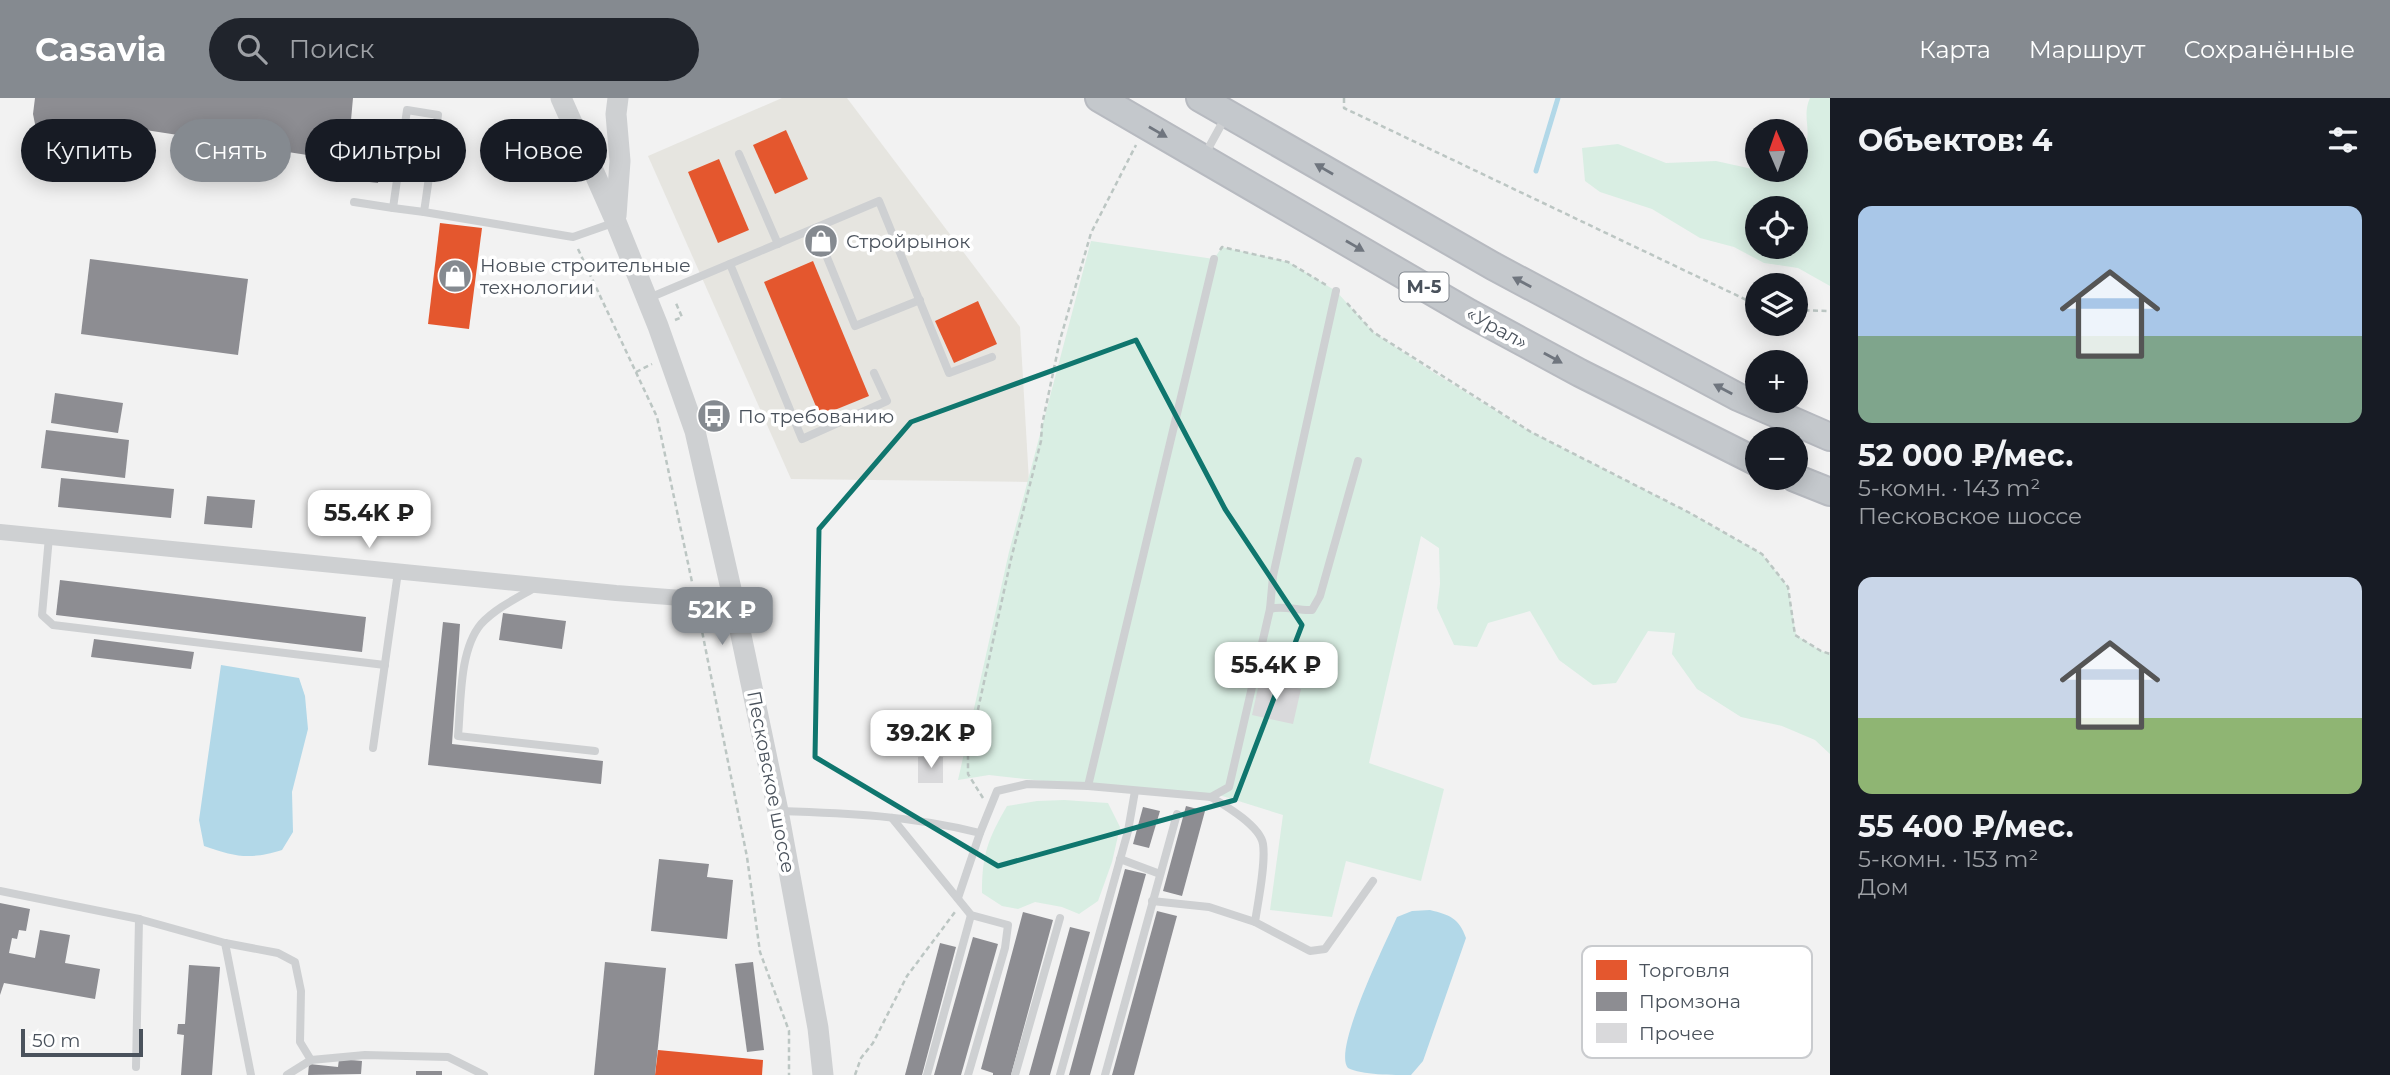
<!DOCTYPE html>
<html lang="ru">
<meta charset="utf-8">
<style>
:root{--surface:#171b24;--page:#20242c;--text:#f1f3f6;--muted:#9ea1a6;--accent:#858a90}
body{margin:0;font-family:Montserrat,sans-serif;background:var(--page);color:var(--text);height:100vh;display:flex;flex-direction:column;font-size:26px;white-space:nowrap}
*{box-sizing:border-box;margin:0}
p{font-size:23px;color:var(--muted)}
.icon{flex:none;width:38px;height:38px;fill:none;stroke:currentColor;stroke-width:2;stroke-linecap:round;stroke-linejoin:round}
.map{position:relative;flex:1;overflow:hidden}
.sheet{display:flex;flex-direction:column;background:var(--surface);width:560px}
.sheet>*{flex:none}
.guide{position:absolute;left:21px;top:21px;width:665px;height:63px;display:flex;gap:14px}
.needle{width:46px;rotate:358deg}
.fabs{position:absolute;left:1745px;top:21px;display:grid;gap:14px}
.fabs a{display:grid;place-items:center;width:63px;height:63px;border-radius:50%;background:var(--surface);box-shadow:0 4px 18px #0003;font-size:35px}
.scale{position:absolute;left:21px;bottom:18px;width:122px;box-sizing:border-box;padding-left:7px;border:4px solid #4a525c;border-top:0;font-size:19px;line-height:24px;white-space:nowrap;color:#4a525c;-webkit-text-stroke:5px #fff;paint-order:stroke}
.price{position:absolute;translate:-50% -60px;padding:0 16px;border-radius:14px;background:#fff;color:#222;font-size:23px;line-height:46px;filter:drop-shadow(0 2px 4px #0008)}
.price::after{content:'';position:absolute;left:50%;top:42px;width:21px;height:16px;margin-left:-10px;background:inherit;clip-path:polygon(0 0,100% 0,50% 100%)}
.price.current{background:var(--accent);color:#fff}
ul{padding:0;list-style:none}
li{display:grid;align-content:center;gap:14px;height:371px;padding:0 28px}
li span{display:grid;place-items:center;height:217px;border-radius:14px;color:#555}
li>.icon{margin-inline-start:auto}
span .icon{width:126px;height:126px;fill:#fffc;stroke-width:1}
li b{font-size:30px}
h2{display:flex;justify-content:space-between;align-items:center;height:84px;padding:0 28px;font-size:30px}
.pill{padding:0 24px;border-radius:32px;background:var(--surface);box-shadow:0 4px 18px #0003;font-size:24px;line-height:63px}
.pill.current{background:var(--accent);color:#fff}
header{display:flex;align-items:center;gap:42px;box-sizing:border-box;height:98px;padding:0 35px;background:var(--accent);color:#fff}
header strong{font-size:33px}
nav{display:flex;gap:38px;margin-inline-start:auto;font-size:24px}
.search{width:490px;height:63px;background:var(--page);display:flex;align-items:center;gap:18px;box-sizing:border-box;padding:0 24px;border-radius:38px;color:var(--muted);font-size:26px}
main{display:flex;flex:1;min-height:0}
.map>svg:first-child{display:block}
</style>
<header>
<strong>Casavia</strong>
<div class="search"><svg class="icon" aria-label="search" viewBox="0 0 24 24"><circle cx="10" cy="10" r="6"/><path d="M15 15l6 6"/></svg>Поиск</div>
<nav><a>Карта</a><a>Маршрут</a><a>Сохранённые</a></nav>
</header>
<main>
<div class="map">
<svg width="1830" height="977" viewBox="0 0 1830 977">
<rect width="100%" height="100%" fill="#f2f2f2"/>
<path fill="#e6e5e0" d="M782,0H847L1020,229L1029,384L791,381L648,58Z"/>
<g fill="#d9eee3" fill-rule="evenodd">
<path d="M1810,0H1830V188L1798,170L1764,165L1734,149L1700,140L1652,111L1600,94L1585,83L1582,50L1618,46L1666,65L1716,63L1757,72H1796C1796,60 1802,56 1806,46C1811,30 1802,17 1810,0ZM1757,110H1796V149H1757Z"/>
<path d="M1091,143L1214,161L1222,149L1288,164L1336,193L1373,234L1436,276L1531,334L1690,415L1762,456L1788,489L1796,537L1821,553L1830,556V656L1815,642L1782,628L1741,619L1697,591L1672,556L1675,535L1648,533L1616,585L1593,587L1559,562L1530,513L1488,525L1477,549L1454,547L1437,510L1440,486L1439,450L1421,438L1369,665L1444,691L1421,783L1346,763L1332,819L1270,812L1283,717L1216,696L1135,693L989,677L958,682L1009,454Z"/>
<path d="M1064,702L1108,705L1120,729L1112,764L1098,803L1079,816L1062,809L1035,804L1018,811L1002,808L982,795C982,756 988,741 1007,708L1037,703Z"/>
</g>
<g fill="#b2d8e8">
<path d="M221,567L299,580L305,598L308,631L292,694L293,734L282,752C249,762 236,759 204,748L199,722Z"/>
<path d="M1430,812C1450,817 1459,820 1466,840L1423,963L1411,977C1394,977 1361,977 1348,970C1332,952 1387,842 1397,819L1412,813Z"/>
</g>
<g fill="#e4572e">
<path d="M786,32L808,81L775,96L753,47Z"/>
<path d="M719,61L749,132L718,145L688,74Z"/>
<path d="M440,125L482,130L469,231L428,226Z"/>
<path d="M813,163L869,298L820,318L764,184Z"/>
<path d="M978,203L997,246L954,265L935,223Z"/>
<path d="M658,952L763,962L762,977H655Z"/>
</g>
<g fill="#8d8d92">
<path d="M35,0H353L351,22L386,27L378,85L344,81L346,63L139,31L136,53L52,41L41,34L35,26L33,16Z"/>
<path d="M90,161L248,181L238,257L81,236Z"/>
<path d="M55,295L123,305L118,335L51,325Z"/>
<path d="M46,332L129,342L125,380L41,370Z"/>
<path d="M61,380L174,391L171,420L58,409Z"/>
<path d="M207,398L255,402L252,430L204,426Z"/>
<path d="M60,482L366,519L362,554L56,517Z"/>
<path d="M503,515L566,523L562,551L499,542Z"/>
<path d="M443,524L460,526L452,646L603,663L601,686L428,667Z"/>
<path d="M94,541L194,554L191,571L91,559Z"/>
<path d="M1186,708L1205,713L1182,798L1163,793Z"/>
<path d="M1143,709L1160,713L1149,750L1133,746Z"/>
<path d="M659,761L709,766L707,779L733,782L727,841L651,833Z"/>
<path d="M1125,771L1146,776L1090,977H1069Z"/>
<path d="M0,805L30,811L26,833L19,832L17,841L12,840L9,855L35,860L40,832L70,837L65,865L100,871L95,901L4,885L0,897Z"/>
<path d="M1157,813L1177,818L1134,977H1112Z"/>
<path d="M1023,814L1053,822L1011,977H993V975L981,971Z"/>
<path d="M1070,829L1090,834L1050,977H1029Z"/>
<path d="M973,839L998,846L961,977H934Z"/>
<path d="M940,845L956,849L922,977H905Z"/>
<path d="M605,864L666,870L655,977H594Z"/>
<path d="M753,864L764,952L747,954L735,866Z"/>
<path d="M189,867L220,869L212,977H181L184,937L177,936L178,926H185Z"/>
<path d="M339,961L362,963L361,976L308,977L309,966L338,969Z"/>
<rect x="416" y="973" width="26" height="4"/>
</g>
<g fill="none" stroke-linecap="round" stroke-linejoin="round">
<path stroke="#b2d8e8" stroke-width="5" d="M1536,73L1558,0"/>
</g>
<g fill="#d9d9db">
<path d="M1260,581L1301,591L1293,626L1252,617Z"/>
<rect x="918" y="659" width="25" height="26"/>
</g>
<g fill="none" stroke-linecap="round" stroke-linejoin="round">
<g stroke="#b7bac0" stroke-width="30">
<g id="trunk">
<path d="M1099,0L1469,215L1580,275L1757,364"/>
<path d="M1200,0L1493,168L1738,299L1830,339"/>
<path d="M1795,380L1830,394"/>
</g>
</g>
<g stroke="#bcc6c3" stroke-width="2.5" stroke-dasharray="5 3.5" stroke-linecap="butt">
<path d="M1344,0V10L1757,207"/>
<path d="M578,151L657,319L692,484"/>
<path d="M1220,152L1222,149L1288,164L1326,187"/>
<path d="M1347,205L1373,234L1531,334L1690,415L1762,456L1788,489L1795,537L1821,553L1830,556"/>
<path d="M1796,212L1830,213"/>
<path d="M675,222L682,219L675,203"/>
<path d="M636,274L652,266"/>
<path d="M699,518L747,759L760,854L789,933V977"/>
<path d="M983,700L968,676V657L1011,461L1041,343L1042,327L1060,242L1091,135L1136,47"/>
<path d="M855,977L861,960L873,945L907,878L955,814"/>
</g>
<g stroke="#ced0d2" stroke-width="8">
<path d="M739,56L778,146"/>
<path d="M1204,58L1225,20"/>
<path d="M354,104L393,110L407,12L438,17L424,114L573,139L613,125"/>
<path d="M393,110L424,114"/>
<path d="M815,130L855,228L920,202"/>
<path d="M730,166L802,341L887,303L874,275"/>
<path d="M649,200L879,103L949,275L992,259"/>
<path d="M49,439L42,517L53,527L385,567"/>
<path d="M536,489C517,500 496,510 481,526C459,552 461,605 458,638L595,653"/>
<path d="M1270,511C1284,507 1297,513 1312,512L1320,498L1358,363"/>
<path d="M373,650L398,474"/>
<path d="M1088,688L1214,161"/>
<path d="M1211,699L1229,689L1270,511L1273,478L1336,193"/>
<path d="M779,713C846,715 914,718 980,735L997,693L1027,686L1088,688L1211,699C1226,708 1260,728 1263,746C1266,765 1258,804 1255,824L1310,853L1325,851L1373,783"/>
<path d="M892,720L971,817L1008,827L1005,850L968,977"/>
<path d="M1120,761L1160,776"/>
<path d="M0,793L139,821L225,845L278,855L295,864L301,893L300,944L311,962"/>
<path d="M958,800L980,735"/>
<path d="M1152,803L1209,809L1255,824"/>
<path d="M225,845L251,977"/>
<path d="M136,969L139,821"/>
<path d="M287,977L311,962L365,957L448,959L484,977"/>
<path d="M927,977L971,817"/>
<path d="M1015,977L1060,820"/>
<path d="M1060,977L1128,733L1135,693"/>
<path d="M1105,977L1177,716"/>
</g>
<path stroke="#ced0d2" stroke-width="16" d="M0,434L616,495L734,504"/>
<g stroke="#ced0d2" stroke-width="21">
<path d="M561,0L616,124L658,228L695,333L734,504L778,713L818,930L823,977"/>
<path d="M616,118L620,63L616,16L618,0"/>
</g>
<use href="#trunk" stroke="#c4c8cc" stroke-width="26"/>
</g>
<defs><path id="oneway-solid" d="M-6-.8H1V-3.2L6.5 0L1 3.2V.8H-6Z" transform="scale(1.75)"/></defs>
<g fill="#6f757e">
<use href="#oneway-solid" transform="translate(1158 34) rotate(30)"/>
<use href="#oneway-solid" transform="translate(1324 71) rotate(-150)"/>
<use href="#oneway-solid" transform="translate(1355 148) rotate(30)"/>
<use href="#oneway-solid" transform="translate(1522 184) rotate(-152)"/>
<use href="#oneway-solid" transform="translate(1553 260) rotate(29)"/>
<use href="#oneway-solid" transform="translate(1723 291) rotate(-152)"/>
</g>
<path fill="none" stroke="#0f766e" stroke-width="5" stroke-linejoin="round" d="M1136,242L1225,411L1302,527L1235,702L998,768L815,659L819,431L911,324Z"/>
<defs>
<g id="shop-disc" transform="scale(1.75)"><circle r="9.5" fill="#858a90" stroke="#fff"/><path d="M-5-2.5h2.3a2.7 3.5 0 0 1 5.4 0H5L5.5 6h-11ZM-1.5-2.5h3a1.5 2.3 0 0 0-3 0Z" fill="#fff"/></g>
<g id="bus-disc" transform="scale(1.75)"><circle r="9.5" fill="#858a90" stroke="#fff"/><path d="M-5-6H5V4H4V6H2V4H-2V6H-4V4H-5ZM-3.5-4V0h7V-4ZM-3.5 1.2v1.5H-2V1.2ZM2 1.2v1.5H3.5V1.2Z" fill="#fff"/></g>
</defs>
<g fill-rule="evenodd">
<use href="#shop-disc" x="821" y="143"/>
<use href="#shop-disc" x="455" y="178"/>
<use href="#bus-disc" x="714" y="318"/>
</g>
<g text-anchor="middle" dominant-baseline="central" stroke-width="7" stroke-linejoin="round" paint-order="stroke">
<rect fill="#fff" stroke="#80868d" stroke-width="2" x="1399.5" y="174.5" width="49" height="29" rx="5"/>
<g font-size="18" font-weight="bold" fill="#4a525c">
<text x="1424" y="189">М-5</text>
</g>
<g font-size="19" fill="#4a525c" stroke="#fff" text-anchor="start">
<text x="846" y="143">Стройрынок</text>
<text x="480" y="167">Новые строительные<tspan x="480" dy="22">технологии</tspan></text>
<text x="738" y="318">По требованию</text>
</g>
<g font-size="19" fill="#4a525c" stroke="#fff">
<text transform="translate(1497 230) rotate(29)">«Урал»</text>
<text transform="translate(771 684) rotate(79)">Песковское шоссе</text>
</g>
</g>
<rect x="1582" y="848" width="230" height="112" rx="10" fill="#fff" stroke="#c9cbce" stroke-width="2"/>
<rect x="1596" y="862" width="31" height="20" fill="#e4572e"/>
<rect x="1596" y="894" width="31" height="19" fill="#8d8d92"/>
<rect x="1596" y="925" width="31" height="20" fill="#d9d9db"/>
<g font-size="19" fill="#4a525c">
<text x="1639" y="879">Торговля</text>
<text x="1639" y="910">Промзона</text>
<text x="1639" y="942">Прочее</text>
</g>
</svg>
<div class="fabs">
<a><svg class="needle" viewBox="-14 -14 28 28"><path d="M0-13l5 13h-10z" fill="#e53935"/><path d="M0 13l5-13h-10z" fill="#9ea1a6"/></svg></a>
<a><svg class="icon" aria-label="locate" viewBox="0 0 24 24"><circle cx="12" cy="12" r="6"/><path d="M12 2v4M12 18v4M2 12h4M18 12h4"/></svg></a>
<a><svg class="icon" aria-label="layers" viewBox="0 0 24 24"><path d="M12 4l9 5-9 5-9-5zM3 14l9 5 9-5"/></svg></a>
<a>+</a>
<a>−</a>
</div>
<div class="scale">50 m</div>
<b class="price" style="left:369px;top:452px">55.4K ₽</b>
<b class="price current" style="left:722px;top:549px">52K ₽</b>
<b class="price" style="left:1276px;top:604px">55.4K ₽</b>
<b class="price" style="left:931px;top:672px">39.2K ₽</b>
<div class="guide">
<a class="pill">Купить</a>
<a class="pill current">Снять</a>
<a class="pill">Фильтры</a>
<a class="pill">Новое</a>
</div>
</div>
<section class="sheet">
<h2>Объектов: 4<svg class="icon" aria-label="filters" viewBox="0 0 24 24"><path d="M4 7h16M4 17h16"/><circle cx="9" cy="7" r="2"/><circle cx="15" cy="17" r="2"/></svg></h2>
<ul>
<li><span style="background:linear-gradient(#a9c7e8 60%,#7fa58c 0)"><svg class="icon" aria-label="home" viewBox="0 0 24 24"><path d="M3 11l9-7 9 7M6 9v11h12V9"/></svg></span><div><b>52 000 ₽/мес.</b><p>5-комн. · 143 m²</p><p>Песковское шоссе</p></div></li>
<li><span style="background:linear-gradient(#c9d6e8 65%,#8fb573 0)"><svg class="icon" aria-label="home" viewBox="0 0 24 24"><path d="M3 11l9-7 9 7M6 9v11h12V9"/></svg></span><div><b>55 400 ₽/мес.</b><p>5-комн. · 153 m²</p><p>Дом</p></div></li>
</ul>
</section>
</main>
